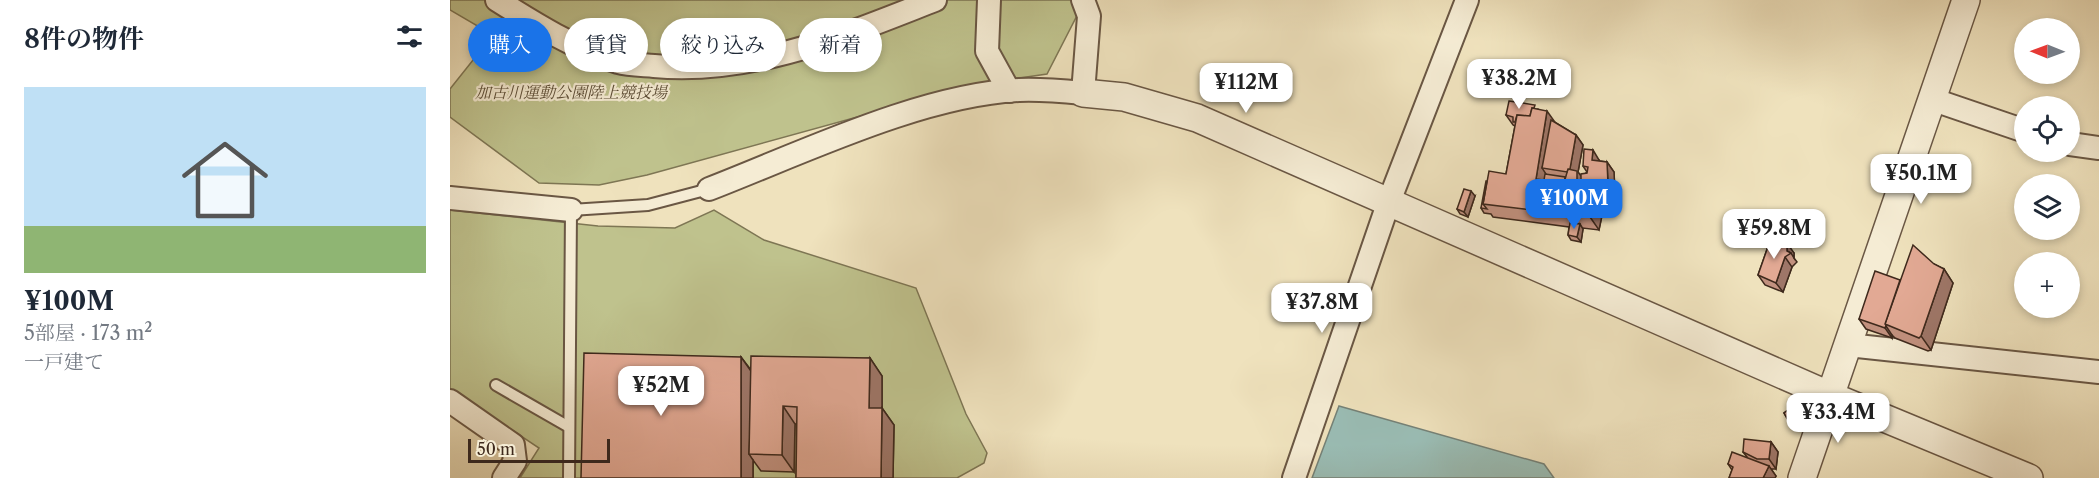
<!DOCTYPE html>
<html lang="ja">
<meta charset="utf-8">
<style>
:root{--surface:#fff;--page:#f6f6f7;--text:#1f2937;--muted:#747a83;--line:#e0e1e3;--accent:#1a73e8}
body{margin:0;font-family:"Libre Caslon Text","Noto Serif JP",serif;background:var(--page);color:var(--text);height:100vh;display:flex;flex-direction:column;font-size:22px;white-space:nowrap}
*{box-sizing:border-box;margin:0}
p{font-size:20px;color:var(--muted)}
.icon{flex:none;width:33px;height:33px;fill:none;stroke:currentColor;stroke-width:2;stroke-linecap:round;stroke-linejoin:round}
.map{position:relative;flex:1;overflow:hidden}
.details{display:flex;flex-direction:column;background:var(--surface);width:450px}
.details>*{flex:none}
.guide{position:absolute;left:18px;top:18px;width:570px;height:54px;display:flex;gap:12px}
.needle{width:39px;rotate:271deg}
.controls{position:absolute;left:1564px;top:18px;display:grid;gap:12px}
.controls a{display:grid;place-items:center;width:66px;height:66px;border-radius:50%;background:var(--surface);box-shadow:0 3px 9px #0003;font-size:30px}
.scale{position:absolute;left:18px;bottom:15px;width:142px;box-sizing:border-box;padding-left:6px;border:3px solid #3e291c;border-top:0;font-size:16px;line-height:21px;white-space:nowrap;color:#3e291c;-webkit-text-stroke:4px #f5ecd4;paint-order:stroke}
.price{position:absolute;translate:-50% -51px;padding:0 14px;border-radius:12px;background:#fff;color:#222;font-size:20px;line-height:39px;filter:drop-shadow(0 2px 3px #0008)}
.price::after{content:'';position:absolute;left:50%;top:36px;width:18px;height:14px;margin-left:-9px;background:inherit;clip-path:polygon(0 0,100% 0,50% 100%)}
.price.active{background:var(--accent);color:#fff}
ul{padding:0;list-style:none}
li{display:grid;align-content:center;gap:12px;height:318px;padding:0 24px}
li+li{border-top:2px solid var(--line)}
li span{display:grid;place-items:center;height:186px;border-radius:0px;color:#555}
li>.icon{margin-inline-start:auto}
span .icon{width:108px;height:108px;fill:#fffc;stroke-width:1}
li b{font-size:26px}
h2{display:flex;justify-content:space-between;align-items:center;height:72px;padding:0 24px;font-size:26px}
.chip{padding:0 21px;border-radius:27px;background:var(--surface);box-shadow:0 3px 9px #0003;font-size:21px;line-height:54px}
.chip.active{background:var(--accent);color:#fff}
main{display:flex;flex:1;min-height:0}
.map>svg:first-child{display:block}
</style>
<main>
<section class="details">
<h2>8件の物件<svg class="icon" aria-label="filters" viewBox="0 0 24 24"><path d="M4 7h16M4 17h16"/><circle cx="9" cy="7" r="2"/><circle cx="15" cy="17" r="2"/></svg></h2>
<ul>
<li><span style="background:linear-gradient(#bfe0f5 75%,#8fb573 0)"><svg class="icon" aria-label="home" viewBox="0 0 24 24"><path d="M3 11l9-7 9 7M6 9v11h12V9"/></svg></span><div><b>¥100M</b><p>5部屋 · 173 m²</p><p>一戸建て</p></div></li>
</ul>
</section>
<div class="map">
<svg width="1649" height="478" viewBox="0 0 1649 478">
<rect width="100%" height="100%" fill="#efe2bd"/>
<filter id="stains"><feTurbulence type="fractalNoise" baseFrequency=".00333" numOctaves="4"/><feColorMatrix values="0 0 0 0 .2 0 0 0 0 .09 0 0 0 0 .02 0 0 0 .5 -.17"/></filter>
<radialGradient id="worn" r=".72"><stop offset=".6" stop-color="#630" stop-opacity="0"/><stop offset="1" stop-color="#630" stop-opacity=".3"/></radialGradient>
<g fill="#bfc28d" stroke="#7e7654" stroke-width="1.5">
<path d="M0,0H635L597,74L527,84L197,175L149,185L89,183L0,117V89L43,35L0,10Z"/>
<path d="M0,210L148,226L225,228L264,210L314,240L466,288L516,414L537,453L534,463L507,478H70L89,448L0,389Z"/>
</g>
<path fill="#9abdb5" stroke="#758278" stroke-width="1.5" d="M889,406L1094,464L1104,478H862Z"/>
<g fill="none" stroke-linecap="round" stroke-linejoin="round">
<g stroke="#6a5744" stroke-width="14">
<g id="service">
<path d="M46,385L119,427"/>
<path d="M119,478L121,210L198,205L259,189"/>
</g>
</g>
<g stroke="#6a5744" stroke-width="26">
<g id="minor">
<path d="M47,0C85,24 125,49 168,62C179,65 193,65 204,66C303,75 395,35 485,0"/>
<path d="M539,0L537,51L559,91"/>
<path d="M1484,100L1575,131"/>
<path d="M1620,144L1649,148"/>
<path d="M259,189C352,153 471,95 569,90C590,89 612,91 633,93L639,16L633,0"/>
<path d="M0,198L121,210"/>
<path d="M1398,345L1649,372"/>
<path d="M0,401L63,445L65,461L54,478"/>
<path d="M844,478L938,204L1017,0"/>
</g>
</g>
<g stroke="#6a5744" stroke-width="30">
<g id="tertiary">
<path d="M633,93L674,97L747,118L1381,396L1579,478"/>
<path d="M1352,478L1516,0"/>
</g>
</g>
<use href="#service" stroke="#f5ecd4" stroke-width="10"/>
<use href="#minor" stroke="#f5ecd4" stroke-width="22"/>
<use href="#tertiary" stroke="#f5ecd4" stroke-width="27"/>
</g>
<g fill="#c2917f" stroke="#3e291c" stroke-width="1.5">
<path d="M1088,109L1106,123L1126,135L1133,145L1128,172L1131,177L1137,172L1133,166L1149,160V161L1157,162L1164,172L1165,193L1161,196L1151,195L1155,201L1149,230L1133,228V229L1131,242L1121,240L1118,235L1119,227L1043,217L1041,214L1034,213L1031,208L1056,174L1065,126L1063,125L1056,115Z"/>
<path d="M1025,196L1018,217L1010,214L1007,209Z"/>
<path d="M1321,238L1344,253V258L1347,262L1342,267L1333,292L1315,285L1308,275Z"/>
<path d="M1484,264L1494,269L1503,283L1481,350L1478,351L1445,338L1442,335V338L1416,329L1409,319L1450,280Z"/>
<path d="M291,357L301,370L420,358L432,376V408L444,425L443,478H346L347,424H345L344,472L311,471L303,460V478H131Z"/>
<path d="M1338,410L1347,422L1341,425L1334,413Z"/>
<path d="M1321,442L1328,452L1326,469H1321L1326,476L1325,478H1279L1282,470L1278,464L1297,457L1293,452Z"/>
</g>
<g fill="#9e7668" stroke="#3e291c" stroke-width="1.5">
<path d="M1097,111L1107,125L1092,168L1098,177L1092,186L1086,179Z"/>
<path d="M1126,135L1133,145L1128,172L1137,184H1131L1137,197L1119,173Z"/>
<path d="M1143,150L1149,160V170L1142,160Z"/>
<path d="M1157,162L1164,172L1165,193L1158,184Z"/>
<path d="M1145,187L1155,201L1149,230L1140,217Z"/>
<path d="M1021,191L1025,196L1018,217L1014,212Z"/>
<path d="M1130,224L1133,229L1131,242L1127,237Z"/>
<path d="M1337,243L1344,253V258L1341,253L1337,251Z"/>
<path d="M1335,257L1342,267L1333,292L1326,283Z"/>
<path d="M1494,269L1503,283L1481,350L1471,336Z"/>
<path d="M1436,326L1442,335V338L1435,328Z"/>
<path d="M291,357L303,374L299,454L303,460V478H291Z"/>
<path d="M420,358L432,376V425L419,408Z"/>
<path d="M333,406L345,424L344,472L332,455Z"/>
<path d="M432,408L444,425L443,478H431Z"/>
<path d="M1321,442L1328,452L1326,469L1319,459Z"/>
<path d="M1319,466L1326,476L1325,478H1313Z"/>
</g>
<g fill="#e2a994" stroke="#3e291c" stroke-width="1.5">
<path d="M1059,101L1085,105L1084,108H1082L1080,116L1067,115L1065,122H1063V117L1056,115Z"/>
<path d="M1082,108L1097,111L1086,179L1114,183L1118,169L1127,171V183L1145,187L1140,217L1033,204L1039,171L1056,174L1067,115L1080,116Z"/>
<path d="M1101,120L1126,135L1120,169H1118L1117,172L1092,168Z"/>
<path d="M1134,149L1143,150L1142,160L1157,162L1158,184L1154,186L1131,184V174L1137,173L1138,167L1133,166Z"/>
<path d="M1095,174L1115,177L1114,183L1094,180Z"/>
<path d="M1036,181H1037L1033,204L1037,209L1031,208Z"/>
<path d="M1014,189L1021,191L1014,212L1007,209Z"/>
<path d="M1120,223L1130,224L1127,237L1118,235Z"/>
<path d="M1321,238L1337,243V251L1341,253L1335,257L1326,283L1308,275Z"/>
<path d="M1463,245L1484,264L1494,269L1471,336L1469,338L1435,324Z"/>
<path d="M1425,271L1450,280L1435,324L1436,325L1435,328L1409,319Z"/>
<path d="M134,353L291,357V478H131Z"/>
<path d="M301,356L420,358L419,408H432L431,478H346L347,407L333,406L332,455L299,454Z"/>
<path d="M1338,410L1343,417L1338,420L1334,413Z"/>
<path d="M1294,439L1321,442L1319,459H1307L1293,452Z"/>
<path d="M1282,452L1319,466L1313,478H1279L1283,467L1278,464Z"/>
</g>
<g text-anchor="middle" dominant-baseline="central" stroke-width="4.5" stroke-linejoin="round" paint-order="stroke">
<g font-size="16" font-style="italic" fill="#5e4f38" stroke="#f5ecd4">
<text x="121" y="92">加古川運動公園陸上競技場</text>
</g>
</g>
<rect width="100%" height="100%" filter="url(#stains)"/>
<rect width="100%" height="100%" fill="url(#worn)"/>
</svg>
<div class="controls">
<a><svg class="needle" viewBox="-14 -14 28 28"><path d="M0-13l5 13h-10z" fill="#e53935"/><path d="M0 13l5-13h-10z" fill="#747a83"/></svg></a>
<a><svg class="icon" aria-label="locate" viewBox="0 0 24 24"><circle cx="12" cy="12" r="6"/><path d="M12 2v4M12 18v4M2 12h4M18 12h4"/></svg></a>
<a><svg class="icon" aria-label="layers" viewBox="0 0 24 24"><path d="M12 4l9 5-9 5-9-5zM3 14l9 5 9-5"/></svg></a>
<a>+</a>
</div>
<div class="scale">50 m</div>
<b class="price" style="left:1069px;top:110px">¥38.2M</b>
<b class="price" style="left:796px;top:114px">¥112M</b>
<b class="price" style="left:1471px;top:205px">¥50.1M</b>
<b class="price active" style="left:1124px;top:230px">¥100M</b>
<b class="price" style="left:1324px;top:260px">¥59.8M</b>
<b class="price" style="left:872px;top:334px">¥37.8M</b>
<b class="price" style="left:211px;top:417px">¥52M</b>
<b class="price" style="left:1388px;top:444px">¥33.4M</b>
<div class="guide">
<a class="chip active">購入</a>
<a class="chip">賃貸</a>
<a class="chip">絞り込み</a>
<a class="chip">新着</a>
</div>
</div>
</main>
